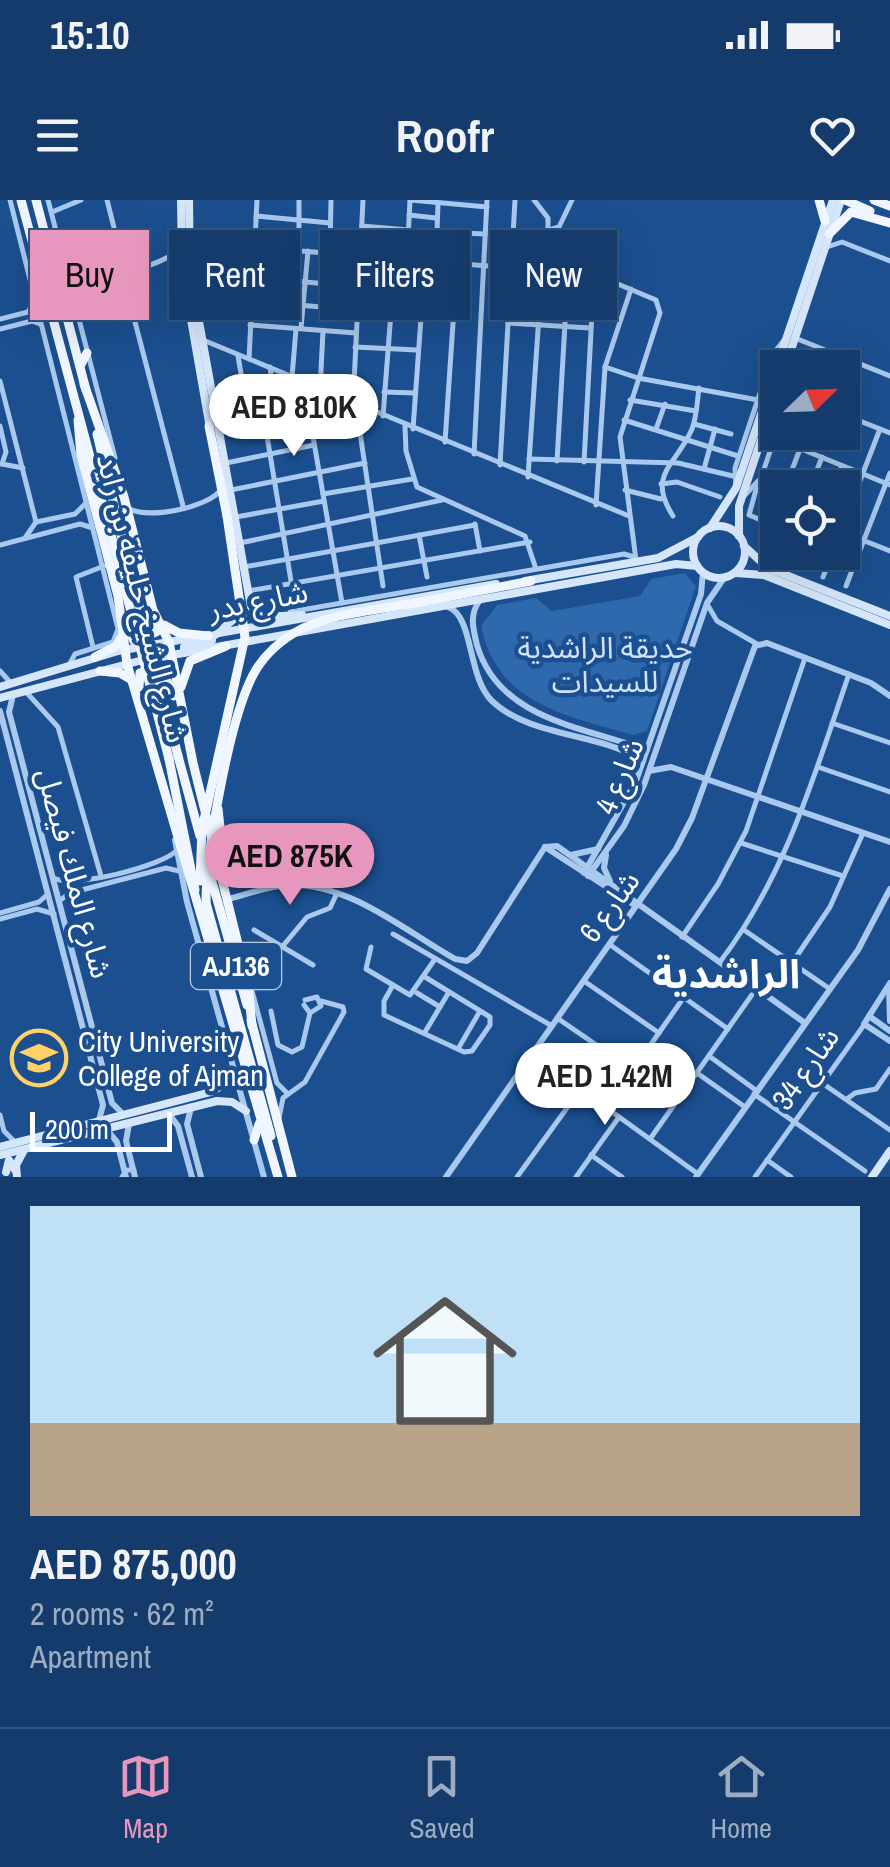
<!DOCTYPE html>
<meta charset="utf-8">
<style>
:root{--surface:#143b6b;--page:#214673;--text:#f1f3f6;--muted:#9dadc1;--line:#33557e;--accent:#e797bd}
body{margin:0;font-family:"Archivo Narrow","Noto Sans Arabic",sans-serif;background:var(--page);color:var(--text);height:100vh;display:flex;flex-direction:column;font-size:38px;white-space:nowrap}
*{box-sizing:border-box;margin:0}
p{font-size:32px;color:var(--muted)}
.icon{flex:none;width:55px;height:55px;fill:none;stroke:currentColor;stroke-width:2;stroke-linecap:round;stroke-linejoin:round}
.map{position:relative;height:977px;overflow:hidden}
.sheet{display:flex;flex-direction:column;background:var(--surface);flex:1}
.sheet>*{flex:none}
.banner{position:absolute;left:30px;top:30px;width:830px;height:90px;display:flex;gap:20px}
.needle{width:65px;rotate:67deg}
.controls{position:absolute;left:760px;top:150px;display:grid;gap:20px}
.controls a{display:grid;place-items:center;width:100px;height:100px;border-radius:0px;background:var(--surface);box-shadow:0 10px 40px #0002,0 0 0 2px var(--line);font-size:50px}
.scale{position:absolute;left:30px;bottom:25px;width:142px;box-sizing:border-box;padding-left:10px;border:5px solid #fff;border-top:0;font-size:28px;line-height:35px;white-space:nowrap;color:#fff;-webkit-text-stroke:8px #1b4f8f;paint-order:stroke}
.price{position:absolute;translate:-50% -85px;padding:0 22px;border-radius:35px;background:#fff;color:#222;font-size:32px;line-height:65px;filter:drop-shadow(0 2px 5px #0008)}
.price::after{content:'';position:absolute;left:50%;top:60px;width:30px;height:22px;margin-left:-15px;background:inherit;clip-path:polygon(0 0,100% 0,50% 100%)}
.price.active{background:var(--accent);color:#111}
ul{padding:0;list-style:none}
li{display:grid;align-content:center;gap:20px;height:530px;padding:0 30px}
li span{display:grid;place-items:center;height:310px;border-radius:0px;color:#555}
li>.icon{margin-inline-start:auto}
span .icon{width:180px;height:180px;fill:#fffc;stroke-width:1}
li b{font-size:42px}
.tag{padding:0 35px;border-radius:0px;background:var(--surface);box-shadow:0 10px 40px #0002,0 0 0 2px var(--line);font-size:35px;line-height:90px}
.tag.active{background:var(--accent);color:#111}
.status{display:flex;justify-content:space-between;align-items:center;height:70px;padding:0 50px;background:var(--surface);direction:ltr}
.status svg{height:28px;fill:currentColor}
header{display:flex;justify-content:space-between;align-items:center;height:130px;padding:0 30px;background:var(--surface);font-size:45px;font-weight:800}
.tab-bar{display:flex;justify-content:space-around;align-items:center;height:140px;border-top:2px solid var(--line);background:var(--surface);font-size:28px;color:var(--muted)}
.tab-bar a{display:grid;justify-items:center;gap:5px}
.tab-bar .active{color:var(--accent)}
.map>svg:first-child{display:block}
</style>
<div class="status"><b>15:10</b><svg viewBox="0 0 49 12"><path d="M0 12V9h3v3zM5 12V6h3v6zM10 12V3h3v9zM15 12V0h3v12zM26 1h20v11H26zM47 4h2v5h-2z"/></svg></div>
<header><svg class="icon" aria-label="menu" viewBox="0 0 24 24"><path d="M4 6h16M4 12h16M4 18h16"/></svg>Roofr<svg class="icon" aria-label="heart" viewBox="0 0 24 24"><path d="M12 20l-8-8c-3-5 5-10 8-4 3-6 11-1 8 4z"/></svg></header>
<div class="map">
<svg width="890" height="977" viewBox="0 0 890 977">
<rect width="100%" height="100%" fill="#1b4f8f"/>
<path fill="#2e69ad" d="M685,373L696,386L647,531L633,535C566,516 497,504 481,426L497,405L536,398L552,411L640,396L651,379Z"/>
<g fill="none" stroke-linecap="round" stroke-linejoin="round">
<g stroke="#a9c9ee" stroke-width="5">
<path d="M10,0L118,429L113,442L75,454L68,467"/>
<path d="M48,0L115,258"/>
<path d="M107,0L125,71"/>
<path d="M410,0L487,7"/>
<path d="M534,0L548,18V70"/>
<path d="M52,12L81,0"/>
<path d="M409,15L436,18"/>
<path d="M256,16L330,23"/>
<path d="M362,26L408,30"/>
<path d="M549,30L559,27L572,0"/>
<path d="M436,32L485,34"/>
<path d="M191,35L199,43L577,73L613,82L656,100L660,113L620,237L636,360"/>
<path d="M827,47L842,42L890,61"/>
<path d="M299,51V0"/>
<path d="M330,52L331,0"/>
<path d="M407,60L410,0"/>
<path d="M436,62L438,3"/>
<path d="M122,72L183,306"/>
<path d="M67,77C85,87 168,65 180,48"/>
<path d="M253,77L358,87"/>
<path d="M251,101L357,110"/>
<path d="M358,103L420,108"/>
<path d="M0,119L28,112L34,102"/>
<path d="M508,123L590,128"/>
<path d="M250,125L356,133"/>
<path d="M301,128L308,51"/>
<path d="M0,129L32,121L40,124"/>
<path d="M795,138L890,176"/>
<path d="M203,140L629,316"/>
<path d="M355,147L417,150"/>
<path d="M238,156L251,232L277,226L270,167"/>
<path d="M249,159L257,0"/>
<path d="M605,167L638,178L758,200"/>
<path d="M292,177L296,129"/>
<path d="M0,181L36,322L25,338"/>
<path d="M313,187L308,208L342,403"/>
<path d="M320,190L323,131"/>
<path d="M384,192L415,193"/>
<path d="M630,200L696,211"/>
<path d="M353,204L363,0"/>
<path d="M356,206L383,386"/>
<path d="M842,214L890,233"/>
<path d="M383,216L395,60"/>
<path d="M216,220L246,215"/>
<path d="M624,220L738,256"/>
<path d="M694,224L731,234"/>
<path d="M0,226L6,252L2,264"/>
<path d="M405,226L406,251L417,287L525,336L536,369"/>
<path d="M413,229L425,62"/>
<path d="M656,229L665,204"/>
<path d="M266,230L294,399"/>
<path d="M774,238L890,285"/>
<path d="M445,242L457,64"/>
<path d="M474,254L487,0"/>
<path d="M529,259L678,263L733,276"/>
<path d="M557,261L568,72"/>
<path d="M584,262L594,76"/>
<path d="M226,263L314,245"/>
<path d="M2,264L23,268"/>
<path d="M500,265L515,0"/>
<path d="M704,269L715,229"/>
<path d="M528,277L542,71"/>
<path d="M661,284L677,282L720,297"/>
<path d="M757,286L749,315L778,327"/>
<path d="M736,288L735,268L773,154L784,140"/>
<path d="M785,288L800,249"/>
<path d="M810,288L822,257"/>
<path d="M833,288L842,266"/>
<path d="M231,290L365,263"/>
<path d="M625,290L661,299"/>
<path d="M323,294L412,279"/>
<path d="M745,295L761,278L778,228"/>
<path d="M596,305L605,167L631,89"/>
<path d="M130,309C150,319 204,308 219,292"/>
<path d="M673,316C646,274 676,266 692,229C697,216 697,202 699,188"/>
<path d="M236,317L324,301"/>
<path d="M36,322L75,314L86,303"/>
<path d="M771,323L778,308"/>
<path d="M475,324L480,351"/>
<path d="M842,327L880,229"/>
<path d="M842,332L890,351"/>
<path d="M419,335L427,377"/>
<path d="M240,343L442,300"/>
<path d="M0,345L80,324L93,328"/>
<path d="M763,353L774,326"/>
<path d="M244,367L475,325"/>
<path d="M823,377L833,352"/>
<path d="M846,386L890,273"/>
<path d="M248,391L530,342"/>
<path d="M707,404L717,421L757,444"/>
<path d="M290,412L624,354L634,357"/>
<path d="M93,447L76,377L104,366"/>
<path d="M0,471L10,482"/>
<path d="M27,493L58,527L101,676"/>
<path d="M832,523L890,543"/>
<path d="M818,567L890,592"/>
<path d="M741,643L843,676"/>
<path d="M54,678C71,689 164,666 177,650"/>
<path d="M59,701L70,693L166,668L179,671"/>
<path d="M0,713L39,702L48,694"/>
<path d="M0,719L37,709L54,714"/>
<path d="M254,730L313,765"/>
<path d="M744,730L830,789"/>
<path d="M393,734L552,826"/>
<path d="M682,737L718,684L746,631L805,458"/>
<path d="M609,744L728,829"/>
<path d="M282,747L307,717L330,708L337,693"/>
<path d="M371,747L366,769L410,795L435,759"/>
<path d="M720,762C786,675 814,576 849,474"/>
<path d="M792,763L830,707L863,633"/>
<path d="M584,781L659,833"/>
<path d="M393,785L384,801V815L464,852L472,851L490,825V817L425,777"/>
<path d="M252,791L277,883L286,892"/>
<path d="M417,793L440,807"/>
<path d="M304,805L310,813L321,806L317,797L305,800"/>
<path d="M271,811L278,845L292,852L302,847L310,813"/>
<path d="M557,818L678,901"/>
<path d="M425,832L449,792"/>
<path d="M458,849L480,811"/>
<path d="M532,854L698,974"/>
<path d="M709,856L757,891"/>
<path d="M633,870L684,797"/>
<path d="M697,873L745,907"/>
<path d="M822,883L890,930"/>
<path d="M754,894L865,971"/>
<path d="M847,899L855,893L876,889L890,869"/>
<path d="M0,915L4,931L15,942"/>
<path d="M279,918L283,898L305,882L344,812L343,807L321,801"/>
<path d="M650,939L756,789"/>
<path d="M591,955L622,977"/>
<path d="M767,960L791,977"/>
<path d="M122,977L127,970H134"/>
<path d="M517,977L580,890"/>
<path d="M576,977L619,917"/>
<path d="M755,977L864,825"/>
</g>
<g stroke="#a9c9ee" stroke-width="6">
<path d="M480,400C469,414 473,429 477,445C499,520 584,527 647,550"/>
<path d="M448,407C474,416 467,477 492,501C531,538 599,532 643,561"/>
<path d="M13,495L9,512L112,903L123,914"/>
<path d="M0,511L103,905L99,920"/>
<path d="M649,571L671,567L890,642"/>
<path d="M175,640L187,702L264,977"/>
<path d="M545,647L557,646L805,823"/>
<path d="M545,647L636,706"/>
<path d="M571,655L598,649"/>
<path d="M606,655L604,668L610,681"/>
<path d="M584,673L636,581L701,394L703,372"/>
<path d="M588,676L624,626L644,585L707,403L724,378"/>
<path d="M229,699C250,693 270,686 291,685C349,683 407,732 455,759L467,761L477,753L545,647"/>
<path d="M890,783L864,824L890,841"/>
<path d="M889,788L890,821"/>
<path d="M869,816L890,831"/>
<path d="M191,908L187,924L201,977"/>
<path d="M169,914L178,926L192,977"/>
<path d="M129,924L126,941L135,977"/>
<path d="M106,929L117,942L126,977"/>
<path d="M446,977L676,649L692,618L755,446L767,443L871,483L890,496"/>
<path d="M696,977L858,750L890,689"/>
</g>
<g stroke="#d6e6fa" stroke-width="8">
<path d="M181,0L182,68L210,228"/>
<path d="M189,0L190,72L251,407L261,417L302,415"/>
<path d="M785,168L841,0"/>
<circle cx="719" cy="352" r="26"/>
<path d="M710,328L736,288L833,0"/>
<path d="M739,336V306L778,189"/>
<path d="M744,346L768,368L890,416"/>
<path d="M735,373L764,375L890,425"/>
<path d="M525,381L658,358L698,337"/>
<path d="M215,435L240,414"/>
<path d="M184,453V447L212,440"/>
<path d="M0,487L118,451L496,384"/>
<path d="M0,498L139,461L676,364L697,366"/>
<path d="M0,947L211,892L236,877"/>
<path d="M0,955L217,901L232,902L246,911"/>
<path d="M6,972L9,960L15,970"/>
<path d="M17,977L16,965L24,950"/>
<path d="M872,977L890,951"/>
</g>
<g stroke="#f0f6ff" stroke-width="9">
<path d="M21,0L114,346"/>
<path d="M36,0L86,190"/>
<path d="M819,0L825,21"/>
<path d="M845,0L870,11"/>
<path d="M874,0L890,6"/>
<path d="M829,34L851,12L890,23"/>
<path d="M80,166L87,153"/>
<path d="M84,184L124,297L153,410L169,442L193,563L248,784L252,826"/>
<path d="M78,220L81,255L118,396L127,464L278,977"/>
<path d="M209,226L227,316"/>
<path d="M97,234L123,343"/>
<path d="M421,402L531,381"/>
<path d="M164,425L179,433L208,436"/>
<path d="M127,427L134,441L156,432L152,420"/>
<path d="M95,457L116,446L122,436"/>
<path d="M100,471L120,473L130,479"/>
<path d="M139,487L140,473L161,468L174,496"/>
<path d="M181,487L190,461L226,446"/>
<path d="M178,556L200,636"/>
<path d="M169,559L195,690"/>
<path d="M218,609L224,663"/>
<path d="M209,671L247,805"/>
<path d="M206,703L271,936"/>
<path d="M251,820L292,977"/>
<path d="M254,940L259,924"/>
</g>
<g stroke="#f0f6ff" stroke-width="9">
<path d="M123,343L178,556"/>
<path d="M114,346L169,559"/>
<path d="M200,681L202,629L245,437L227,316"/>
<path d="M206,703C206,651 229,523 252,477C261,459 276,444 294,433C330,412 380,410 421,402"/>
</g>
</g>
<defs>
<g id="university-ring" transform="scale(2.875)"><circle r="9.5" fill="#1b4f8f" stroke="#ffd166" stroke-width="1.5"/><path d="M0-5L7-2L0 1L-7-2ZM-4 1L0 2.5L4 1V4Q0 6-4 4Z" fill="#ffd166"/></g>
</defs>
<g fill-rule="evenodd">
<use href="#university-ring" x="39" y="858"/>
</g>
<g text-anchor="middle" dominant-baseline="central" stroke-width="9" stroke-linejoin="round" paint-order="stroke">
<rect fill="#1b4f8f" stroke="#bbcadd" stroke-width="2.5" x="191" y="743" width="90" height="46" rx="8"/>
<g font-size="28" font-weight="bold" fill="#fff">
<text x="236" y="766">AJ136</text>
</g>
<g font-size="30" fill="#fff" stroke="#1b4f8f">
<text transform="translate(143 398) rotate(76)">شارع الشيخ خليفة بن زايد</text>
<text transform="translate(258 400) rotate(-11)">شارع بدر</text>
<text transform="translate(619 576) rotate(-67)">شارع 4</text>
<text transform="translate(75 673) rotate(75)">شارع الملك فيصل</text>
<text transform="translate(609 706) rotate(-54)">شارع 6</text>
<text transform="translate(805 868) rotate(-55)">شارع 34</text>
</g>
<g font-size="30" fill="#cfe3fa" stroke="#1b4f8f">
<text x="605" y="447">حديقة الراشدية<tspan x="605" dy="34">للسيدات</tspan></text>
</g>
<g font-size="30" fill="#fff" stroke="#1b4f8f" text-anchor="start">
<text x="78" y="841">City University<tspan x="78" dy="34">College of Ajman</tspan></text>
</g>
<g font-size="40" font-weight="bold" fill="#fff" stroke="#1b4f8f">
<text x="726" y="773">الراشدية</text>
</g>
</g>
</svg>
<div class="controls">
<a><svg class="needle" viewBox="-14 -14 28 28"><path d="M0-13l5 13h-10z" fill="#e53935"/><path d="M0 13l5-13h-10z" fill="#9dadc1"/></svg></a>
<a><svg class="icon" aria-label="locate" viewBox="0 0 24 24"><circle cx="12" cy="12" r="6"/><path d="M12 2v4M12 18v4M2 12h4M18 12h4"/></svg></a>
</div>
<div class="scale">200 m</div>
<b class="price" style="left:294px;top:259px">AED 810K</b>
<b class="price active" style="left:290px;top:708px">AED 875K</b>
<b class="price" style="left:605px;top:928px">AED 1.42M</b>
<div class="banner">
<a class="tag active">Buy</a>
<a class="tag">Rent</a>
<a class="tag">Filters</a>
<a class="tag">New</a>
</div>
</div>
<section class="sheet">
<ul>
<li><span style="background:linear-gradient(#bfe0f5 70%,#b9a48a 0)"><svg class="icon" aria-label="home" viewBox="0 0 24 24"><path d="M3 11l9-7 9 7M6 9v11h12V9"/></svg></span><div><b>AED 875,000</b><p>2 rooms · 62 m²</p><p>Apartment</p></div></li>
</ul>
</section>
<nav class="tab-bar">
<a class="active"><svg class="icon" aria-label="map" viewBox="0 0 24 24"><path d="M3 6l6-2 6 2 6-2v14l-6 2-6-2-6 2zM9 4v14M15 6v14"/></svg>Map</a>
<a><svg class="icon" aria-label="saved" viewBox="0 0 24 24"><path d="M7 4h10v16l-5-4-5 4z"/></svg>Saved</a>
<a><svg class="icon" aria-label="home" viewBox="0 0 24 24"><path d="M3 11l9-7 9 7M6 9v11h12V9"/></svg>Home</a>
</nav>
